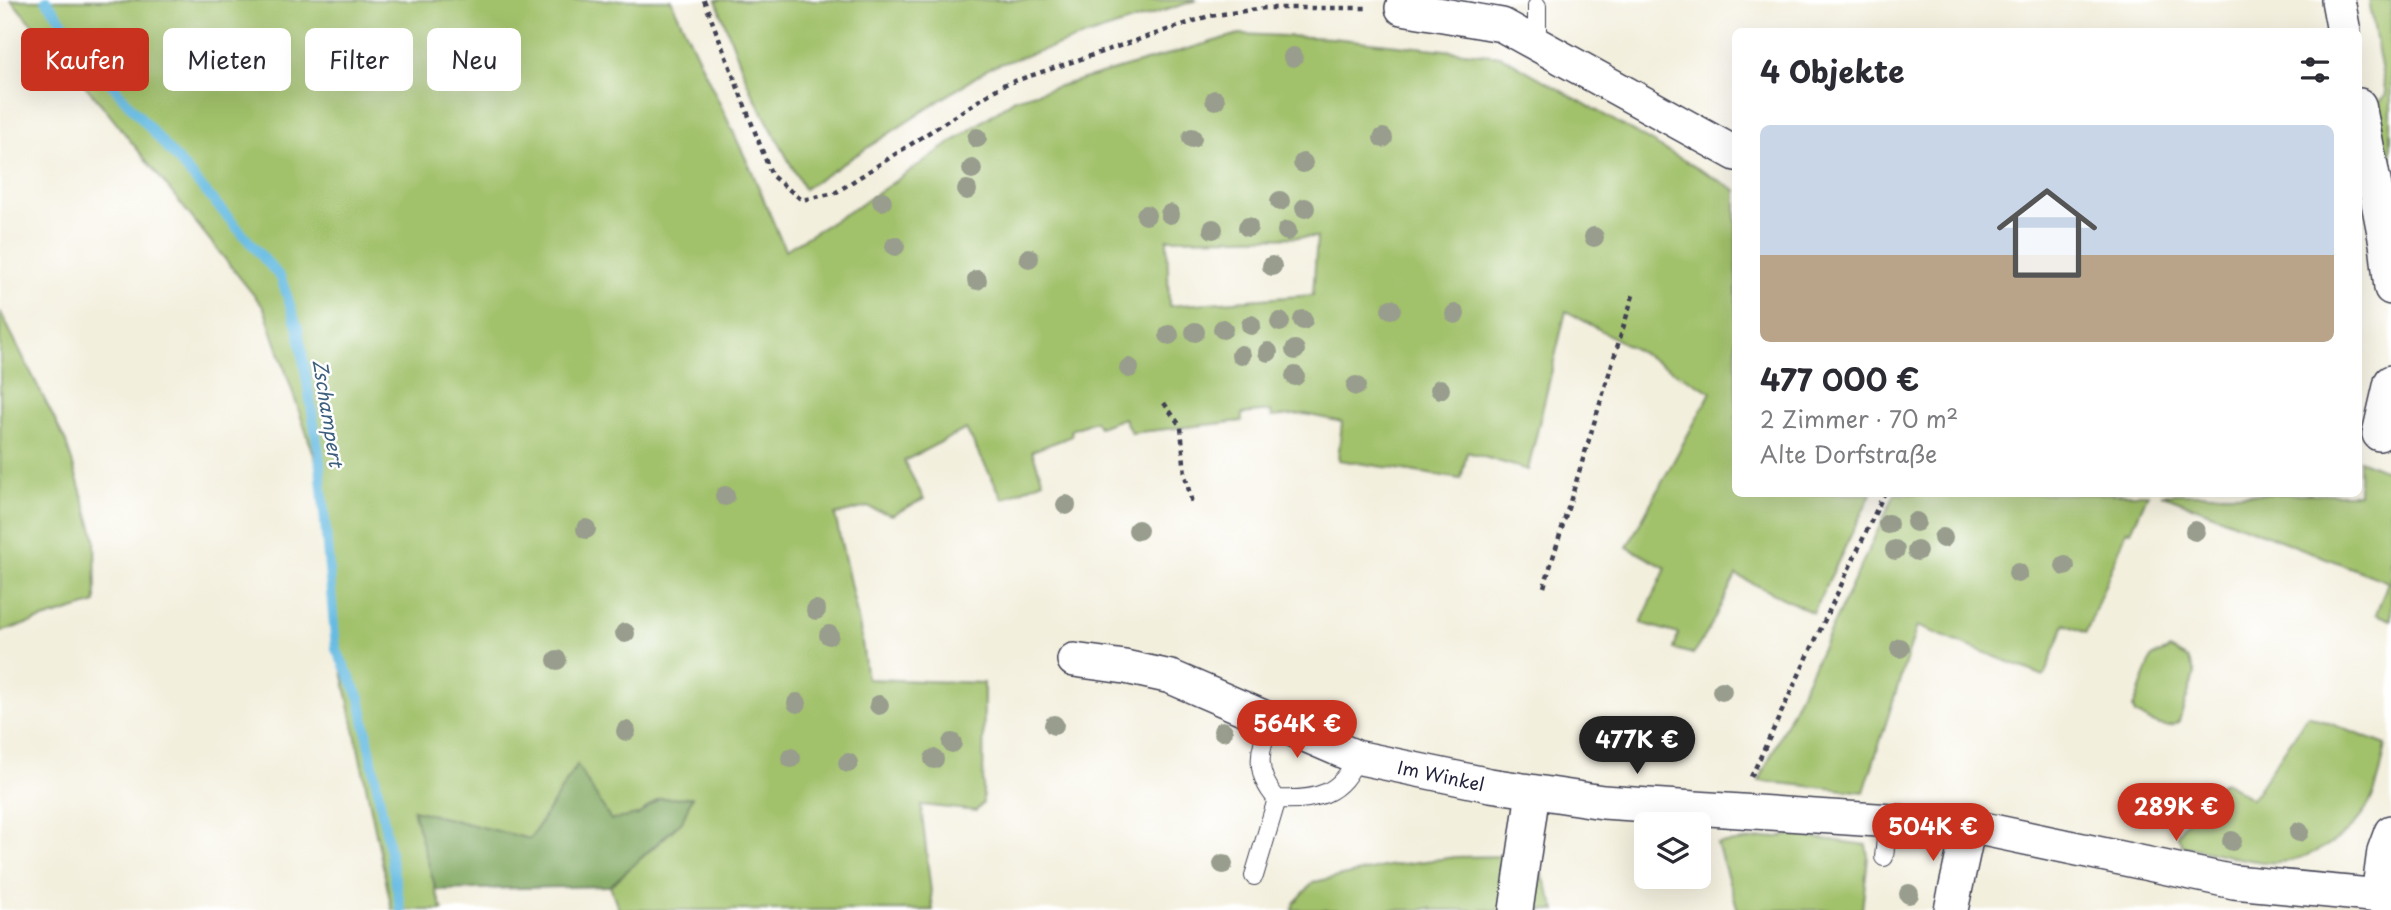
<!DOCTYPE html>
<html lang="de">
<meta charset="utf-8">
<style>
:root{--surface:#fff;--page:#f7f7f7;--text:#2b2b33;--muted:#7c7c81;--line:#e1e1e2;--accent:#c8321e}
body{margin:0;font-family:"Playpen Sans",sans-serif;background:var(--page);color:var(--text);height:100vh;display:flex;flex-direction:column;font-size:26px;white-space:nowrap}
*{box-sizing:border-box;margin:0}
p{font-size:23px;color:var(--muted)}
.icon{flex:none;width:38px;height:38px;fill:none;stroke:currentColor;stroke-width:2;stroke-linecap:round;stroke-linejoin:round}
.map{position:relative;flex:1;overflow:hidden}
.drawer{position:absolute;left:1732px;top:28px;width:630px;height:469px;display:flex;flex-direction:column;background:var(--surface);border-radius:10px;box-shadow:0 7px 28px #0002}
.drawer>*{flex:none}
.top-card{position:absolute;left:21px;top:28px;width:665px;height:63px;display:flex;gap:14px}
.fabs{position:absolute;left:1634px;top:812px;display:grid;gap:14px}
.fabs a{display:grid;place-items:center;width:77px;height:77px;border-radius:10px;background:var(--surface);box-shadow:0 7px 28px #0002;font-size:35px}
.price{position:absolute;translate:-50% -60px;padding:0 16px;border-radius:24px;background:var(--accent);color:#fff;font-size:23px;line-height:46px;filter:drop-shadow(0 2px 4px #0008)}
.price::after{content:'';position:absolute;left:50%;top:42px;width:21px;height:16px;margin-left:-10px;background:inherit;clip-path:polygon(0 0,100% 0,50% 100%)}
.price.selected{background:#222;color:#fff}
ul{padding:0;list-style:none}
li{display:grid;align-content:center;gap:14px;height:371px;padding:0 28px}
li+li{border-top:2px solid var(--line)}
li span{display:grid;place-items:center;height:217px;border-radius:10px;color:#555}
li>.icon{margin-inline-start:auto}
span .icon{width:126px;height:126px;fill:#fffc;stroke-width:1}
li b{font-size:30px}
h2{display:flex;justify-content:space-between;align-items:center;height:84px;padding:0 28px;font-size:30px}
.tag{padding:0 24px;border-radius:10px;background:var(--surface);box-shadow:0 7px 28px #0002;font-size:24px;line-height:63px}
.tag.selected{background:var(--accent);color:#fff}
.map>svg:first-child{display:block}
</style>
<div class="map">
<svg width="2391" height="910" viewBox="0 0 2391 910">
<rect width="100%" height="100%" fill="#fff"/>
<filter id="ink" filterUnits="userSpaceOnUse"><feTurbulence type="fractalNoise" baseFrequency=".0143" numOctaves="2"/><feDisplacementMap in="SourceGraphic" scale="14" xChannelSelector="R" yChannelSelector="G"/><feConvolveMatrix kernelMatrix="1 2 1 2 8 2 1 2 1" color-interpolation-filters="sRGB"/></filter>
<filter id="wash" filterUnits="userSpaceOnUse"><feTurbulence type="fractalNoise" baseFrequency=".00686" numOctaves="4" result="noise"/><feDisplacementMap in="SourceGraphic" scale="28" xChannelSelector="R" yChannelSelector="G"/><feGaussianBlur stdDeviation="1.57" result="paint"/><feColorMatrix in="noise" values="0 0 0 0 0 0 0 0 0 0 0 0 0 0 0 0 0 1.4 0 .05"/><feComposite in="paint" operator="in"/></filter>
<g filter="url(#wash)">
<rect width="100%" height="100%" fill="#f3efdd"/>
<g fill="#a1c16a" stroke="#627252" stroke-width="2" fill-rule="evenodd">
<path d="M11,0H671L753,174L785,250L863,203L1015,99L1239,34L1332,38L1501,56L1736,190V494H1871L1813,613L1736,575L1707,633L1693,654L1674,649L1678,634L1641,623L1666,568L1627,547L1711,392L1566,311L1528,470L1467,452L1461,479L1338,460L1342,422L1305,414L1272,417L1271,411L1242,414V421L1131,433L1124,418L1099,427L1095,421L1071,430L1072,436L1032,451L1043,481L1003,499L966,429L904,461L924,499L892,515L867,507L835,515L860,628L867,679L984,683L983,803L976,811L921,805L933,910H619L610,886L682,822L691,797L659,799L638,815L530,839L435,890L443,910H392L330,614L319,470L264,308L101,104ZM1317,237L1313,295L1169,306L1167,239Z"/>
<path d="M716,0H1197L991,67L804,189L750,89Z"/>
<path d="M2369,0H2391V179L2377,105L2386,95Z"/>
<path d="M0,311L66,442L95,537L96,603L0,632Z"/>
<path d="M2359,460L2391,473V620L2376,614L2388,582L2161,494H2359Z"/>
<path d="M1895,494H2148L2131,531L2127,530L2086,633L2065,624L2044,676L1917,626L1864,792L1759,781Z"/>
<path d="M2170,649L2188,659L2195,673L2179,721C2168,733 2148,720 2135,714L2133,708L2152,657Z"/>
<path d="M2308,715L2386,745C2382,764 2379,784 2370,802C2352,838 2303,866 2262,862C2236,859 2209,851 2183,846L2177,835L2207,790L2225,782L2252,799Z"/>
<path d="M1794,835L1866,845L1868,856L1862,910H1738L1717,844Z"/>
<path d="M1509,856L1503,910H1432L1431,908L1421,910H1292L1294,903L1314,882L1388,866L1456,857Z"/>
<path d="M1541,872L1556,910H1536Z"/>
</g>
<path fill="#80a75e" stroke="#51644c" stroke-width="2" d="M577,765L611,820L638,815L659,799L692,797L682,821L610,886L436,890L413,810L530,839Z"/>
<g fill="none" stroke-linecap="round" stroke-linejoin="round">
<path stroke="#66bbe2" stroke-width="10" d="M46,0L99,70L281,278L298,329L319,453L336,649L360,698L401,910"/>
</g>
</g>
<g filter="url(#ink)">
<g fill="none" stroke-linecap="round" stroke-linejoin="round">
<g stroke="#414153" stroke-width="20">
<g id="service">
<path d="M1537,6V44"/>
<path d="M1272,720C1258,748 1254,774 1277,799C1314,801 1343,795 1356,757"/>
<path d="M1884,857L1888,820"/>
<path d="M1254,876L1277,799"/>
</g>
</g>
<g stroke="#414153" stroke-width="36">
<g id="minor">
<path d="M2338,0L2344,32"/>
<path d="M1402,8L1502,25L1736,154"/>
<path d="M2359,105L2386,243L2391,288"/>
<path d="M2379,434L2391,382"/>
<path id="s1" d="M1074,660L1125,667L1171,677L1356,757L1490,785L1603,802L1969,826L2234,882L2391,897"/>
<path d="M2378,896L2384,851L2391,832"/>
<path d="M1516,910L1533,792"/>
<path d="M1951,910L1969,826"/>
</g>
</g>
<g stroke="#414153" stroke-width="4.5" stroke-dasharray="5 5" stroke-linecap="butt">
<path d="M704,0L772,176L802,200L835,193L1003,85L1209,16L1265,8H1366"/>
<path d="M1164,403L1181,427L1185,475L1192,503"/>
<path d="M1544,587L1634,292"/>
<path d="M1751,777L1884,494"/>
</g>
<use href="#service" stroke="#fff" stroke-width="18"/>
<use href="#minor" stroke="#fff" stroke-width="33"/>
</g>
<g fill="#989d8d">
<circle cx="1293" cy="57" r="10"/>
<circle cx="1215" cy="100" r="10"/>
<circle cx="977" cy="138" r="10"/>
<circle cx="1192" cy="138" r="10"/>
<circle cx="1383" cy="138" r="10"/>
<circle cx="1303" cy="163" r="10"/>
<circle cx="972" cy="169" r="10"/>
<circle cx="967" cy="190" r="10"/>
<circle cx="882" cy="201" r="10"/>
<circle cx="1280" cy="201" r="10"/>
<circle cx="1305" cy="208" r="10"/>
<circle cx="1170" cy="214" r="10"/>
<circle cx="1146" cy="215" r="10"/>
<circle cx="1248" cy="227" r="10"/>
<circle cx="1213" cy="229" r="10"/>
<circle cx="1287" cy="231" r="10"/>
<circle cx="1594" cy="237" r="10"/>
<circle cx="895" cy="246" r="10"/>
<circle cx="1029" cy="258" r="10"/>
<circle cx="1272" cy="266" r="10"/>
<circle cx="977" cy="280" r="10"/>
<circle cx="1391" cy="309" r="10"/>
<circle cx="1455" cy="314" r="10"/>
<circle cx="1303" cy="320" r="10"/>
<circle cx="1280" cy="322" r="10"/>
<circle cx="1251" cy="325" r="10"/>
<circle cx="1223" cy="329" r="10"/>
<circle cx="1195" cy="332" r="10"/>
<circle cx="1169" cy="335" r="10"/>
<circle cx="1295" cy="350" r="10"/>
<circle cx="1268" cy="352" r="10"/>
<circle cx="1241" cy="355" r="10"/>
<circle cx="1129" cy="368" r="10"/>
<circle cx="1295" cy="376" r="10"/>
<circle cx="1356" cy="386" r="10"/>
<circle cx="1440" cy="389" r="10"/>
<circle cx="725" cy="496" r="10"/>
<circle cx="1066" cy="505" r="10"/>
<circle cx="1916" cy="522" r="10"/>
<circle cx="1888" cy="524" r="10"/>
<circle cx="586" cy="529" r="10"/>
<circle cx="1138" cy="530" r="10"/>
<circle cx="2195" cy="531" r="10"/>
<circle cx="1943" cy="538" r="10"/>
<circle cx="1895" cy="550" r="10"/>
<circle cx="1917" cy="551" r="10"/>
<circle cx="2065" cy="566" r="10"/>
<circle cx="2018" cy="573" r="10"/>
<circle cx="816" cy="610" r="10"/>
<circle cx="625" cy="633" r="10"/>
<circle cx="829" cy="635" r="10"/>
<circle cx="1900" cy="648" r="10"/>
<circle cx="557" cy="660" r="10"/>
<circle cx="1722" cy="691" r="10"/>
<circle cx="797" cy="703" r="10"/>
<circle cx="879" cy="705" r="10"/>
<circle cx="1054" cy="725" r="10"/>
<circle cx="626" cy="731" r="10"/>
<circle cx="1223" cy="731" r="10"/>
<circle cx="952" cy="743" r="10"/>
<circle cx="791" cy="758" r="10"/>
<circle cx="934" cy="759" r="10"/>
<circle cx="848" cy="763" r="10"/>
<circle cx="2299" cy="832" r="10"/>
<circle cx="2232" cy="841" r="10"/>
<circle cx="1223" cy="864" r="10"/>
<circle cx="1909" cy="894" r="10"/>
</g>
</g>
<g text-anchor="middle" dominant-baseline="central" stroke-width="5" stroke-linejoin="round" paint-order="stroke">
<g font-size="18" fill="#22223b" stroke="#fff">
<text stroke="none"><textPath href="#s1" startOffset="387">Im Winkel</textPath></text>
</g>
<g font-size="19" font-style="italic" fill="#3d5f7e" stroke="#fff">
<text transform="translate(329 413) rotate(81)">Zschampert</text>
</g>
</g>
</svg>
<div class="fabs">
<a><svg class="icon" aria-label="layers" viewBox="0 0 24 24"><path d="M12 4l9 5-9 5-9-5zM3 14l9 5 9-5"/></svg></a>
</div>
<b class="price" style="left:1297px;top:760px">564K €</b>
<b class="price selected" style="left:1637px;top:776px">477K €</b>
<b class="price" style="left:2176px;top:843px">289K €</b>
<b class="price" style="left:1933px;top:863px">504K €</b>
<div class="top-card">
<a class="tag selected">Kaufen</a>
<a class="tag">Mieten</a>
<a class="tag">Filter</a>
<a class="tag">Neu</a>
</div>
<section class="drawer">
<h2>4 Objekte<svg class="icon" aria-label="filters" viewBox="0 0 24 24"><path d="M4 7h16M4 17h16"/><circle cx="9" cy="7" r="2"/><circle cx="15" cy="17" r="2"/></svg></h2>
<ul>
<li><span style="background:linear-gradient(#c9d6e8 60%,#b9a48a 0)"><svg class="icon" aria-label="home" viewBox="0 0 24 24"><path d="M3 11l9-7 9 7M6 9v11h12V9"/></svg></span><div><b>477 000 €</b><p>2 Zimmer · 70 m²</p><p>Alte Dorfstraße</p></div></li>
</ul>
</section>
</div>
